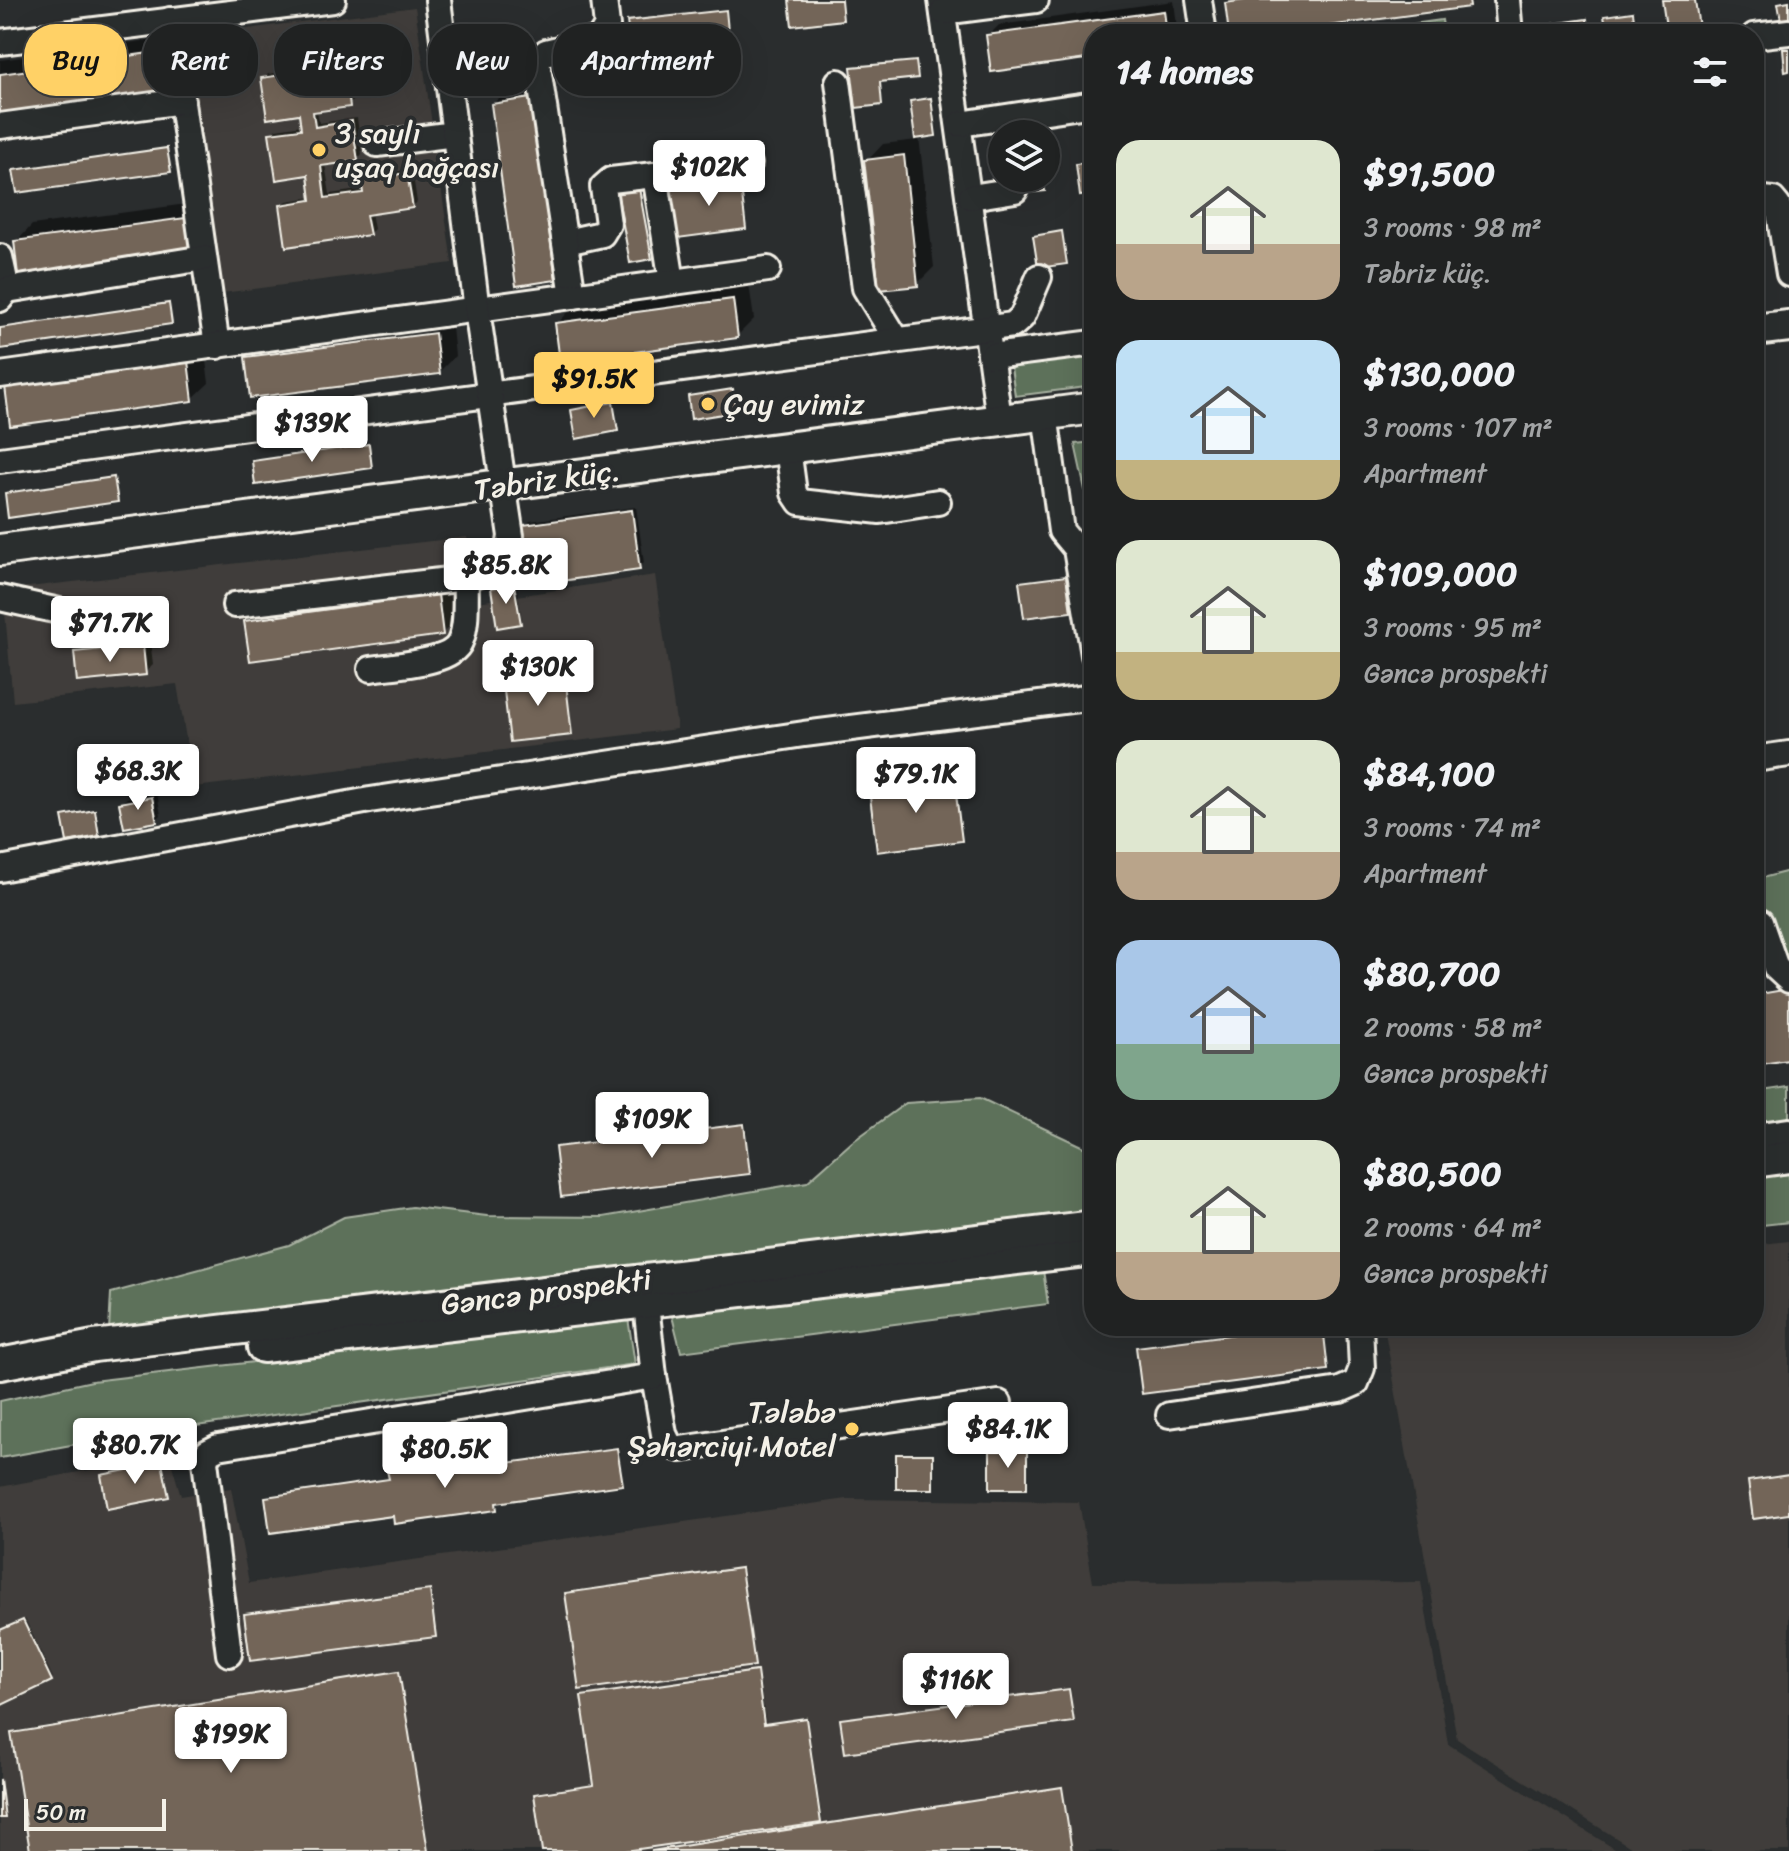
<!DOCTYPE html>
<meta charset="utf-8">
<style>
:root{--surface:#202222;--page:#282a2a;--text:#f1f3f6;--muted:#a2a4a5;--line:#3d3f40;--accent:#ffd166}
body{margin:0;font-family:Sriracha,sans-serif;background:var(--page);color:var(--text);height:100vh;display:flex;flex-direction:column;font-size:30px;white-space:nowrap}
*{box-sizing:border-box;margin:0}
p{font-size:26px;color:var(--muted)}
.icon{flex:none;width:44px;height:44px;fill:none;stroke:currentColor;stroke-width:2;stroke-linecap:round;stroke-linejoin:round}
.map{position:relative;flex:1;overflow:hidden}
.details{position:absolute;left:1084px;top:24px;width:680px;height:1312px;display:flex;flex-direction:column;background:var(--surface);border-radius:32px;box-shadow:0 8px 32px #0002,0 0 0 2px var(--line)}
.details>*{flex:none}
.banner{position:absolute;left:24px;top:24px;width:760px;height:72px;display:flex;gap:16px}
.fabs{position:absolute;left:988px;top:120px;display:grid;gap:16px}
.fabs a{display:grid;place-items:center;width:72px;height:72px;border-radius:50%;background:var(--surface);box-shadow:0 8px 32px #0002,0 0 0 2px var(--line);font-size:40px}
.scale{position:absolute;left:24px;bottom:20px;width:142px;box-sizing:border-box;padding-left:8px;border:4px solid #f4f1e8;border-top:0;font-size:22px;line-height:28px;white-space:nowrap;color:#f4f1e8;-webkit-text-stroke:6px #2a2d2e;paint-order:stroke}
.price{position:absolute;translate:-50% -68px;padding:0 18px;border-radius:8px;background:#fff;color:#222;font-size:26px;line-height:52px;filter:drop-shadow(0 2px 4px #0008)}
.price::after{content:'';position:absolute;left:50%;top:48px;width:24px;height:18px;margin-left:-12px;background:inherit;clip-path:polygon(0 0,100% 0,50% 100%)}
.price.selected{background:var(--accent);color:#111}
ul{padding:0;list-style:none}
li{display:flex;align-items:center;gap:24px;height:200px;padding:0 32px}
li span{display:grid;place-items:center;flex:none;width:224px;height:160px;border-radius:24px;color:#555}
li>.icon{margin-inline-start:auto}
span .icon{width:96px;height:96px;fill:#fffc;stroke-width:1}
li b{font-size:34px}
h2{display:flex;justify-content:space-between;align-items:center;height:96px;padding:0 32px;font-size:34px}
.tag{padding:0 28px;border-radius:32px;background:var(--surface);box-shadow:0 8px 32px #0002,0 0 0 2px var(--line);font-size:28px;line-height:72px}
.tag.selected{background:var(--accent);color:#111}
.map>svg:first-child{display:block}
</style>
<div class="map">
<svg width="1789" height="1851" viewBox="0 0 1789 1851">
<rect width="100%" height="100%" fill="#2a2d2e"/>
<filter id="ink" filterUnits="userSpaceOnUse"><feTurbulence type="fractalNoise" baseFrequency=".0125" numOctaves="2"/><feDisplacementMap in="SourceGraphic" scale="16" xChannelSelector="R" yChannelSelector="G"/><feConvolveMatrix kernelMatrix="1 2 1 2 8 2 1 2 1" color-interpolation-filters="sRGB"/></filter>
<g filter="url(#ink)">
<g fill="#403e3b">
<path d="M415,7L452,263L222,293L187,37Z"/>
<path d="M467,537L478,602L655,575L677,729L194,787L177,684L13,702L3,590Z"/>
<path d="M1789,1241V1851H1637L1457,1739L1384,1326H1754V1245Z"/>
<path d="M169,1455L181,1496L231,1488L249,1583L847,1499L1079,1502L1093,1583L1421,1582L1448,1744L1618,1851H0V1487Z"/>
</g>
<g fill="#5d715a" stroke="#a8b1a1" stroke-width="2">
<path d="M1442,20L1444,34H1342Z"/>
<path d="M1094,356V386L1015,396L1011,367Z"/>
<path d="M1094,442V531L1075,444Z"/>
<path d="M1789,871V970L1754,976V880Z"/>
<path d="M1789,1087V1121L1754,1126V1092Z"/>
<path d="M980,1098L1094,1152V1212L109,1331L111,1293L289,1245L344,1217L412,1207L487,1216L603,1217L807,1182L852,1142L906,1103Z"/>
<path d="M1789,1174V1222L1754,1226V1178Z"/>
<path d="M1043,1270L1048,1304L681,1352L671,1312Z"/>
<path d="M628,1318L635,1364L104,1439L0,1458V1401L92,1381Z"/>
</g>
<g fill="#0007">
<path d="M1230,0H1475L1469,6L1253,34H1231L1227,3Z"/>
<path d="M1664,0H1697L1701,31L1669,34Z"/>
<path d="M1174,1L1178,34H1094V56L988,36L999,25Z"/>
<path d="M727,9L730,49L629,22L631,20Z"/>
<path d="M1635,12L1637,34H1609L1608,15Z"/>
<path d="M1588,19L1590,34H1547L1548,24Z"/>
<path d="M166,38L171,74L155,91L0,112V60Z"/>
<path d="M393,44L398,77L393,82L352,88L354,100L349,105L317,110L319,123L357,118L362,154L358,159L325,164L330,194L365,189L364,181L368,176L412,169L417,202L412,207L371,212L374,229L369,234L282,206L287,201L313,197L309,173L271,134L276,129L302,125L300,112L263,79L268,74L346,62L345,55L350,50Z"/>
<path d="M1757,53L1759,71L1754,73V54Z"/>
<path d="M917,60V76L881,80V103L854,68Z"/>
<path d="M547,82L571,262L555,278L493,104L509,88Z"/>
<path d="M932,97L937,133L919,137L934,267L917,284L867,161L883,144L917,140L912,102Z"/>
<path d="M169,147L170,170H15L17,168Z"/>
<path d="M1046,163L1049,184L1044,189L1024,178H1046Z"/>
<path d="M741,177L746,227L673,188L675,186Z"/>
<path d="M641,188L652,255L651,257L619,193Z"/>
<path d="M201,202L206,233L189,250L16,242L32,225Z"/>
<path d="M1063,231L1068,260L1066,262L1035,236Z"/>
<path d="M749,284L754,319L737,336L557,324L573,307Z"/>
<path d="M171,303V322L0,347V327Z"/>
<path d="M451,318L455,356L439,372L247,358L264,341Z"/>
<path d="M204,346L209,383L192,399L12,423Z"/>
<path d="M734,388L735,410L690,397L692,395Z"/>
<path d="M614,401L617,429L573,410L575,409Z"/>
<path d="M370,443L372,466L254,462L256,460Z"/>
<path d="M115,476L117,500L7,494L9,492Z"/>
<path d="M636,507L644,563L639,568L525,526L530,521Z"/>
<path d="M1068,576L1070,610L1022,583L1023,581Z"/>
<path d="M516,583L522,620L520,622L493,589Z"/>
<path d="M448,584L453,622L443,633L246,622L257,611Z"/>
<path d="M150,638L153,665L145,673L76,652L84,645Z"/>
<path d="M566,674L571,733L505,683L507,681Z"/>
<path d="M955,777L961,839L871,790L873,788Z"/>
<path d="M157,793L161,815L156,820L122,803L127,798Z"/>
<path d="M96,810L98,834L64,817L66,815Z"/>
<path d="M746,1123L749,1172L557,1147L559,1146Z"/>
<path d="M1294,1326H1324L1328,1368L1138,1348Z"/>
<path d="M619,1447L622,1483L497,1500L496,1508L395,1514L267,1497L391,1479V1469L492,1455L494,1464Z"/>
<path d="M994,1450H1028L1026,1487L992,1452Z"/>
<path d="M900,1453H934L932,1487L898,1455Z"/>
<path d="M164,1463L168,1495L103,1476L105,1474Z"/>
<path d="M743,1568L754,1664L568,1593L569,1591Z"/>
<path d="M431,1589L435,1635L246,1615L248,1613Z"/>
<path d="M25,1619L53,1678L0,1703V1631Z"/>
<path d="M758,1670L766,1723L807,1717L822,1819L816,1825L1063,1787L1073,1850L648,1851L777,1831V1827L611,1851H544L536,1795L596,1784L585,1695Z"/>
<path d="M400,1671L429,1851H32L15,1731Z"/>
<path d="M1071,1688L1073,1720H842L844,1718Z"/>
<path d="M0,1778L6,1814L0,1816Z"/>
</g>
<g fill="#736559" stroke="#f4f1e8" stroke-width="2">
<path d="M789,0H841L843,20L792,26Z"/>
<path d="M1245,0H1469L1470,7L1269,34H1229L1225,3Z"/>
<path d="M1662,0H1695L1700,34H1667Z"/>
<path d="M1789,1V24L1782,26L1778,3Z"/>
<path d="M726,10L730,51L632,61L627,21Z"/>
<path d="M1164,11L1167,34H1094V58L991,72L986,35Z"/>
<path d="M1633,12L1636,34H1607L1604,16Z"/>
<path d="M1587,19L1589,34H1545L1544,25Z"/>
<path d="M388,47L394,84L348,90L350,107L313,112L315,127L352,121L358,161L321,166L325,198L363,193L361,180L407,173L413,208L366,215L370,235L286,247L280,205L311,200L308,175L276,180L269,133L301,129L299,114L267,119L261,78L344,66L343,54Z"/>
<path d="M1783,49H1789V71L1785,72Z"/>
<path d="M150,53L156,93L0,114V74Z"/>
<path d="M916,61L918,78L880,82L882,105L856,108L851,67Z"/>
<path d="M531,98L556,280L516,286L491,104Z"/>
<path d="M931,98L936,136L915,139L910,101Z"/>
<path d="M167,148L171,172L17,193L13,170Z"/>
<path d="M904,155L918,286L879,290L864,160Z"/>
<path d="M1094,161V194L1080,196L1076,164Z"/>
<path d="M740,178L746,229L678,238L671,187Z"/>
<path d="M1022,178H1043L1045,191L1024,193Z"/>
<path d="M639,188L652,259L630,263L617,192Z"/>
<path d="M185,218L190,252L18,275L14,241Z"/>
<path d="M1062,231L1067,264L1038,268L1033,236Z"/>
<path d="M733,299L738,338L560,362L555,323Z"/>
<path d="M169,303L172,324L0,349V328Z"/>
<path d="M435,333L440,374L250,398L245,357Z"/>
<path d="M188,361L193,401L10,426L5,386Z"/>
<path d="M733,389L736,412L691,419L688,396Z"/>
<path d="M613,402L618,431L576,439L571,410Z"/>
<path d="M369,444L372,468L255,485L252,461Z"/>
<path d="M114,477L118,502L8,518L5,493Z"/>
<path d="M632,510L640,570L532,585L523,525Z"/>
<path d="M1066,576L1071,612L1024,618L1019,582Z"/>
<path d="M514,584L521,624L497,628L491,588Z"/>
<path d="M438,594L443,635L250,661L244,621Z"/>
<path d="M143,645L146,675L77,682L74,652Z"/>
<path d="M565,675L572,735L510,742L503,682Z"/>
<path d="M954,778L962,841L877,852L869,789Z"/>
<path d="M152,797L157,822L124,828L119,803Z"/>
<path d="M95,810L99,836L67,842L62,816Z"/>
<path d="M1789,989V1060L1754,1065V995Z"/>
<path d="M744,1124L750,1174L561,1197L555,1147Z"/>
<path d="M1299,1326H1323L1328,1370L1142,1394L1136,1347Z"/>
<path d="M617,1448L623,1485L496,1503L497,1510L394,1524L393,1516L270,1533L265,1497L389,1479L387,1470L491,1456L492,1465Z"/>
<rect x="990" y="1451" width="37" height="38"/>
<rect x="896" y="1454" width="37" height="35"/>
<path d="M162,1463L169,1497L107,1509L101,1475Z"/>
<path d="M1789,1475V1514L1753,1519L1748,1481Z"/>
<path d="M741,1568L755,1666L579,1690L565,1593Z"/>
<path d="M430,1590L436,1637L250,1661L244,1614Z"/>
<path d="M23,1620L52,1681L0,1706V1630Z"/>
<path d="M399,1671L428,1851H30L11,1733Z"/>
<path d="M757,1671L764,1724L806,1718L821,1823L625,1851H542L534,1794L594,1785L581,1696Z"/>
<path d="M1069,1689L1074,1722L845,1753L840,1719Z"/>
<path d="M0,1779L5,1818H0Z"/>
<path d="M1062,1787L1072,1851H651Z"/>
</g>
<g fill="none" stroke-linecap="round" stroke-linejoin="round">
<g stroke="#f4f1e8" stroke-width="30">
<g id="minor">
<path d="M941,0L999,419"/>
<path d="M1199,0L1204,34"/>
<path d="M1507,0L1510,34"/>
<path d="M943,12L1036,0"/>
<path d="M170,20L217,346"/>
<path d="M1754,36L1789,32"/>
<path d="M0,42L333,0"/>
<path d="M838,82L865,288L897,340"/>
<path d="M960,124L1094,104"/>
<path d="M0,126L182,101"/>
<path d="M377,144L455,134"/>
<path d="M655,175L672,282"/>
<path d="M971,197L1015,190"/>
<path d="M1754,198L1773,200L1778,206L1789,274"/>
<path d="M566,242L602,234L608,224L603,187L611,180L749,164"/>
<path d="M0,257L7,290L0,299"/>
<path d="M7,290L204,258"/>
<path d="M573,296L537,61L546,52L599,39L607,26L604,0"/>
<path d="M992,356L1094,343"/>
<path d="M0,375L768,269"/>
<path d="M1045,414L1061,531L1076,549L1094,655"/>
<path d="M788,448L794,493L800,502L880,511L938,502"/>
<path d="M0,460L1013,325L1022,317L1039,277"/>
<path d="M0,598L127,626"/>
<path d="M235,605L466,578"/>
<path d="M371,669C393,665 451,664 460,642C468,625 465,597 466,578L494,568L508,556L511,536L477,310L438,0"/>
<path d="M1754,759L1789,754"/>
<path d="M0,869L370,800L804,734L1094,697"/>
<path d="M1760,922L1776,968L1789,980"/>
<path d="M654,1376L664,1434L670,1446L681,1449L999,1403"/>
<path d="M1169,1415L1340,1390L1356,1383L1362,1368L1360,1326"/>
<path d="M229,1654L205,1461L208,1452L218,1447L654,1376L644,1287"/>
</g>
</g>
<g stroke="#f4f1e8" stroke-width="36">
<g id="major">
<path d="M1754,330L1789,326"/>
<path d="M0,550L1094,408"/>
<path d="M1754,1139L1789,1134"/>
<path d="M1754,1162L1789,1157"/>
<path d="M263,1347L1094,1250"/>
<path d="M0,1364L94,1346L1094,1226"/>
</g>
</g>
<use href="#minor" stroke="#2a2d2e" stroke-width="24"/>
<use href="#major" stroke="#2a2d2e" stroke-width="30"/>
</g>
</g>
<g fill="#ffd166" stroke="#2a2d2e" stroke-width="3">
<circle cx="319" cy="150" r="8"/>
<circle cx="708" cy="404" r="8"/>
<circle cx="852" cy="1429" r="8"/>
</g>
<g text-anchor="middle" dominant-baseline="central" stroke-width="8" stroke-linejoin="round" paint-order="stroke">
<g font-size="30" fill="#f4f1e8" stroke="#2a2d2e" text-anchor="start">
<text x="335" y="133">3 saylı<tspan x="335" dy="34">uşaq bağçası</tspan></text>
<text x="724" y="404">Çay evimiz</text>
<text x="836" y="1412" text-anchor="end">Tələbə<tspan x="836" dy="34">Şəhərciyi Motel</tspan></text>
</g>
<g font-size="30" fill="#f4f1e8" stroke="#2a2d2e">
<text transform="translate(547 480) rotate(-8)">Təbriz küç.</text>
<text transform="translate(546 1292) rotate(-7)">Gəncə prospekti</text>
</g>
</g>
</svg>
<div class="fabs">
<a><svg class="icon" aria-label="layers" viewBox="0 0 24 24"><path d="M12 4l9 5-9 5-9-5zM3 14l9 5 9-5"/></svg></a>
</div>
<div class="scale">50 m</div>
<b class="price" style="left:709px;top:208px">$102K</b>
<b class="price selected" style="left:594px;top:420px">$91.5K</b>
<b class="price" style="left:312px;top:464px">$139K</b>
<b class="price" style="left:506px;top:606px">$85.8K</b>
<b class="price" style="left:110px;top:664px">$71.7K</b>
<b class="price" style="left:538px;top:708px">$130K</b>
<b class="price" style="left:138px;top:812px">$68.3K</b>
<b class="price" style="left:916px;top:815px">$79.1K</b>
<b class="price" style="left:652px;top:1160px">$109K</b>
<b class="price" style="left:1008px;top:1470px">$84.1K</b>
<b class="price" style="left:135px;top:1486px">$80.7K</b>
<b class="price" style="left:445px;top:1490px">$80.5K</b>
<b class="price" style="left:956px;top:1721px">$116K</b>
<b class="price" style="left:231px;top:1775px">$199K</b>
<div class="banner">
<a class="tag selected">Buy</a>
<a class="tag">Rent</a>
<a class="tag">Filters</a>
<a class="tag">New</a>
<a class="tag">Apartment</a>
</div>
<section class="details">
<h2>14 homes<svg class="icon" aria-label="filters" viewBox="0 0 24 24"><path d="M4 7h16M4 17h16"/><circle cx="9" cy="7" r="2"/><circle cx="15" cy="17" r="2"/></svg></h2>
<ul>
<li><span style="background:linear-gradient(#dfe7d0 65%,#b9a48a 0)"><svg class="icon" aria-label="home" viewBox="0 0 24 24"><path d="M3 11l9-7 9 7M6 9v11h12V9"/></svg></span><div><b>$91,500</b><p>3 rooms · 98 m²</p><p>Təbriz küç.</p></div></li>
<li><span style="background:linear-gradient(#bfe0f5 75%,#c2b280 0)"><svg class="icon" aria-label="home" viewBox="0 0 24 24"><path d="M3 11l9-7 9 7M6 9v11h12V9"/></svg></span><div><b>$130,000</b><p>3 rooms · 107 m²</p><p>Apartment</p></div></li>
<li><span style="background:linear-gradient(#dfe7d0 70%,#c2b280 0)"><svg class="icon" aria-label="home" viewBox="0 0 24 24"><path d="M3 11l9-7 9 7M6 9v11h12V9"/></svg></span><div><b>$109,000</b><p>3 rooms · 95 m²</p><p>Gəncə prospekti</p></div></li>
<li><span style="background:linear-gradient(#dfe7d0 70%,#b9a48a 0)"><svg class="icon" aria-label="home" viewBox="0 0 24 24"><path d="M3 11l9-7 9 7M6 9v11h12V9"/></svg></span><div><b>$84,100</b><p>3 rooms · 74 m²</p><p>Apartment</p></div></li>
<li><span style="background:linear-gradient(#a9c7e8 65%,#7fa58c 0)"><svg class="icon" aria-label="home" viewBox="0 0 24 24"><path d="M3 11l9-7 9 7M6 9v11h12V9"/></svg></span><div><b>$80,700</b><p>2 rooms · 58 m²</p><p>Gəncə prospekti</p></div></li>
<li><span style="background:linear-gradient(#dfe7d0 70%,#b9a48a 0)"><svg class="icon" aria-label="home" viewBox="0 0 24 24"><path d="M3 11l9-7 9 7M6 9v11h12V9"/></svg></span><div><b>$80,500</b><p>2 rooms · 64 m²</p><p>Gəncə prospekti</p></div></li>
</ul>
</section>
</div>
